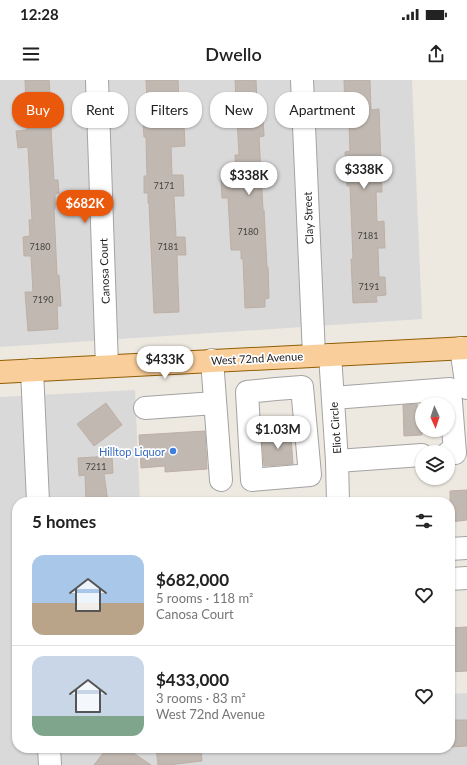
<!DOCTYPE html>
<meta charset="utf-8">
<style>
:root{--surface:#fff;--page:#f6f6f6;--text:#222;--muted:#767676;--line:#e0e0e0;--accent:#ea580c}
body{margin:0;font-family:Lato,sans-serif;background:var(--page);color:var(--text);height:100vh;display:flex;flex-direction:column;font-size:15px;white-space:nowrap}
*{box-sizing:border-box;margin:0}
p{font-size:13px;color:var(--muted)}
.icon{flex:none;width:22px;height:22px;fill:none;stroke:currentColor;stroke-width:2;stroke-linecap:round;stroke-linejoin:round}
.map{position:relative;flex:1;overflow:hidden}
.sheet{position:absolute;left:12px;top:417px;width:443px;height:256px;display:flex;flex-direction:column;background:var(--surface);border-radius:16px;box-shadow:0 1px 3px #0004}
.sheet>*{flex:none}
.top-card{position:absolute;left:12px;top:12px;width:443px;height:36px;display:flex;gap:8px}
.needle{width:26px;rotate:177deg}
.controls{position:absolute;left:415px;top:317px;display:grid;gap:8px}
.controls a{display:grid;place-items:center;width:40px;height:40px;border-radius:50%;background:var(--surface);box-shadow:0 1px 3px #0004;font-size:20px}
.price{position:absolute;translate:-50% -34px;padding:0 9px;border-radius:14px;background:#fff;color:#222;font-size:13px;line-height:26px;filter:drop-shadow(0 1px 2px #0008)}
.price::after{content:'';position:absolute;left:50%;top:24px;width:12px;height:9px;margin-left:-6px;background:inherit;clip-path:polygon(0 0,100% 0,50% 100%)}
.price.selected{background:var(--accent);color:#fff}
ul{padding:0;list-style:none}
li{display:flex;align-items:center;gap:12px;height:100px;padding:0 20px}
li+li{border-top:1px solid var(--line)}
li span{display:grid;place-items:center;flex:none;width:112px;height:80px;border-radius:12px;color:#555}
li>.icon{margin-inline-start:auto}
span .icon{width:48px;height:48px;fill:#fffc;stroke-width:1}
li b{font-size:17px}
h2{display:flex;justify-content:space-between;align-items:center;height:48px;padding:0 20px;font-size:17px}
.tag{padding:0 14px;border-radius:16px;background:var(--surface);box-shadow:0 1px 3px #0004;font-size:14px;line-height:36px}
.tag.selected{background:var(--accent);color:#fff}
.status{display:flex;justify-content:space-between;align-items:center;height:28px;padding:0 20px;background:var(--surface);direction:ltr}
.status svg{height:11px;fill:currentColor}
header{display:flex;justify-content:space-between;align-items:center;height:52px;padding:0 20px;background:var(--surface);font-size:18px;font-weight:600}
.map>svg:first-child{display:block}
</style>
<div class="status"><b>12:28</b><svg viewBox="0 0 49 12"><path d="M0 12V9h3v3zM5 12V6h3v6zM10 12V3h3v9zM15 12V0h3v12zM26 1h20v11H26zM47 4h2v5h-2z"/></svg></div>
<header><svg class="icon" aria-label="menu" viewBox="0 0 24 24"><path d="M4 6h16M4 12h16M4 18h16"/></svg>Dwello<svg class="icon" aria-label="share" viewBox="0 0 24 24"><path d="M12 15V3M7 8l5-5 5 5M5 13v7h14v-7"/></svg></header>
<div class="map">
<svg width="467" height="685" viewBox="0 0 467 685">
<rect width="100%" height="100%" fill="#ede9e1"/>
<g fill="#dad9d9">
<path d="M0,0H412L422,239L0,267Z"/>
<path d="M135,310L140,422H17V668H450V614L467,613V685H0V317Z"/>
</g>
<g fill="#c1b8b1" stroke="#beafa4">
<path d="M25,0H49L50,14H49L54,100H58L59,113L55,114V129H54L57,195H59L61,226H57L58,249L28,251L25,212H33L31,176H24L23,157L30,156L29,140H32L28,67L18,68L16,51L27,50Z"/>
<path d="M146,0H178L179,24H183L185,66L171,67L172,95H183L184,116H174L176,157H185L186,175H177L179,232L154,233L149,123H148V113H144V96H147L146,57H144L143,42H148Z"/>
<path d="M235,0H256L257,21L262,20L264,56L259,57L263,130H264L267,187H268L269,218L265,219V227L245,228L243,179H241V170H231L228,118H222L221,98H236L235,75H239Z"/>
<path d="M344,0H370L371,30L379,29L382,112H376L377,142L384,141L385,168H378L379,197H385L386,215L376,216L377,222L353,223L351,179H353L350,106H347L345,72L350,71L349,45H343V29H345Z"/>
<path d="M106,323L122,345L94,366L77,344Z"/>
<path d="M417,324L418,333H422V355L404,356L403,325Z"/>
<path d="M205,351L207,389L165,392V386L141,388L139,355Z"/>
<path d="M288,353V356H291L293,384L264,386L262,358H270V355Z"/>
<path d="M112,376L113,393L104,394L108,422H86L85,395L79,396L78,378Z"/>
<path d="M467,410V440L450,442V411Z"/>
<path d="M467,547V591L450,592V548Z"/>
<path d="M450,640H467V666L450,667Z"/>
<path d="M107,668H126L151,685H94Z"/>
<path d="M156,668H201L202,681L168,685H158Z"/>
</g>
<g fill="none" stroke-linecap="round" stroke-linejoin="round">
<g stroke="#a3a3a3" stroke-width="24">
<g id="minor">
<path d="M97,0L107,286"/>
<path d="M302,0L314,275"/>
<path d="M461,268L467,308"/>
<path d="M330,275L337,381L338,422"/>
<path d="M212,280L221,400"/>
<path d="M32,290L38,422"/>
<path d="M302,307L310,395L252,400L247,312L276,309Z"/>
<path d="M333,318L450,309L455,373H448"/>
<path d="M145,328L215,323"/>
<path d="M337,381L422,375"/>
<path d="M450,469L467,468"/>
<path d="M450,499L467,498"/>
<path d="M49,668L50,685"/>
</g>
</g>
<g stroke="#905e04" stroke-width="24">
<path id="major" d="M0,292L467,268"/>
</g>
<use href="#minor" stroke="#fff" stroke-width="22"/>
<use href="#major" stroke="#f9ce9a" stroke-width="22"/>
</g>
<circle fill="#3f7fe0" stroke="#fff" stroke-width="1.5" cx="173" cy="371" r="4"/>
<g text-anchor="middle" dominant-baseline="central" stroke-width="3.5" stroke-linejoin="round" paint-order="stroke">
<g font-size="9" fill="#454341">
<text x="164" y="105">7171</text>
<text x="248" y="151">7180</text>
<text x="368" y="155">7181</text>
<text x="40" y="166">7180</text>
<text x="168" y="166">7181</text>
<text x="369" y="206">7191</text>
<text x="43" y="219">7190</text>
<text x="96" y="386">7211</text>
</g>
<g font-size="11" fill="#1c1c1c" stroke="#fff">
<text transform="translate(308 138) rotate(-92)">Clay Street</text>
<text transform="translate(104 191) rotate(-92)">Canosa Court</text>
<text transform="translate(257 278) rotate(-3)">West 72nd Avenue</text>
<text transform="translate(335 348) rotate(-94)">Eliot Circle</text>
</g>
<g font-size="11" fill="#366cbe" stroke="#fff" text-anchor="end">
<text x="165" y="371">Hilltop Liquor</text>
</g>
</g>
</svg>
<div class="controls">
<a><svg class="needle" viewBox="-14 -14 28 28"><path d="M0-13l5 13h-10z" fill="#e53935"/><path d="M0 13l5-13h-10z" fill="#767676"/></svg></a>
<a><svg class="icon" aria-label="layers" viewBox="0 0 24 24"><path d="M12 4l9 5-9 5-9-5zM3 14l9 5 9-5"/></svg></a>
</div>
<b class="price" style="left:364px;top:110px">$338K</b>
<b class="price" style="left:249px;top:116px">$338K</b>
<b class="price selected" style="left:85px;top:144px">$682K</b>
<b class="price" style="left:165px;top:300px">$433K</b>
<b class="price" style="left:278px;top:370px">$1.03M</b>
<div class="top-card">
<a class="tag selected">Buy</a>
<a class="tag">Rent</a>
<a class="tag">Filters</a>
<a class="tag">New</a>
<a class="tag">Apartment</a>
</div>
<section class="sheet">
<h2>5 homes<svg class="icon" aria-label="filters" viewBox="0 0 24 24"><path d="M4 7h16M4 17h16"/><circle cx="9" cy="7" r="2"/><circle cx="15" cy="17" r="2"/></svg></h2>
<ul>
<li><span style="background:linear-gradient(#a9c7e8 60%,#b9a48a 0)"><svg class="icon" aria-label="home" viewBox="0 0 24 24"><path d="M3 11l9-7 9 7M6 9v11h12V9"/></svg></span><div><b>$682,000</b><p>5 rooms · 118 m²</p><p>Canosa Court</p></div><svg class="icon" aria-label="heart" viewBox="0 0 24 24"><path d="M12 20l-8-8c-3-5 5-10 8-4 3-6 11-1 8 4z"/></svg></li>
<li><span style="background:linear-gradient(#c9d6e8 75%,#7fa58c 0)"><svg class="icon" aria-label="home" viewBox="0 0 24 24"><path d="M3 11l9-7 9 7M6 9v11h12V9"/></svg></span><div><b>$433,000</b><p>3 rooms · 83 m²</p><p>West 72nd Avenue</p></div><svg class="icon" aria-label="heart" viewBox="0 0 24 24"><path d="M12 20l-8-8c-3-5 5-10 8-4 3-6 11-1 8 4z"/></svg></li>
</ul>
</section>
</div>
